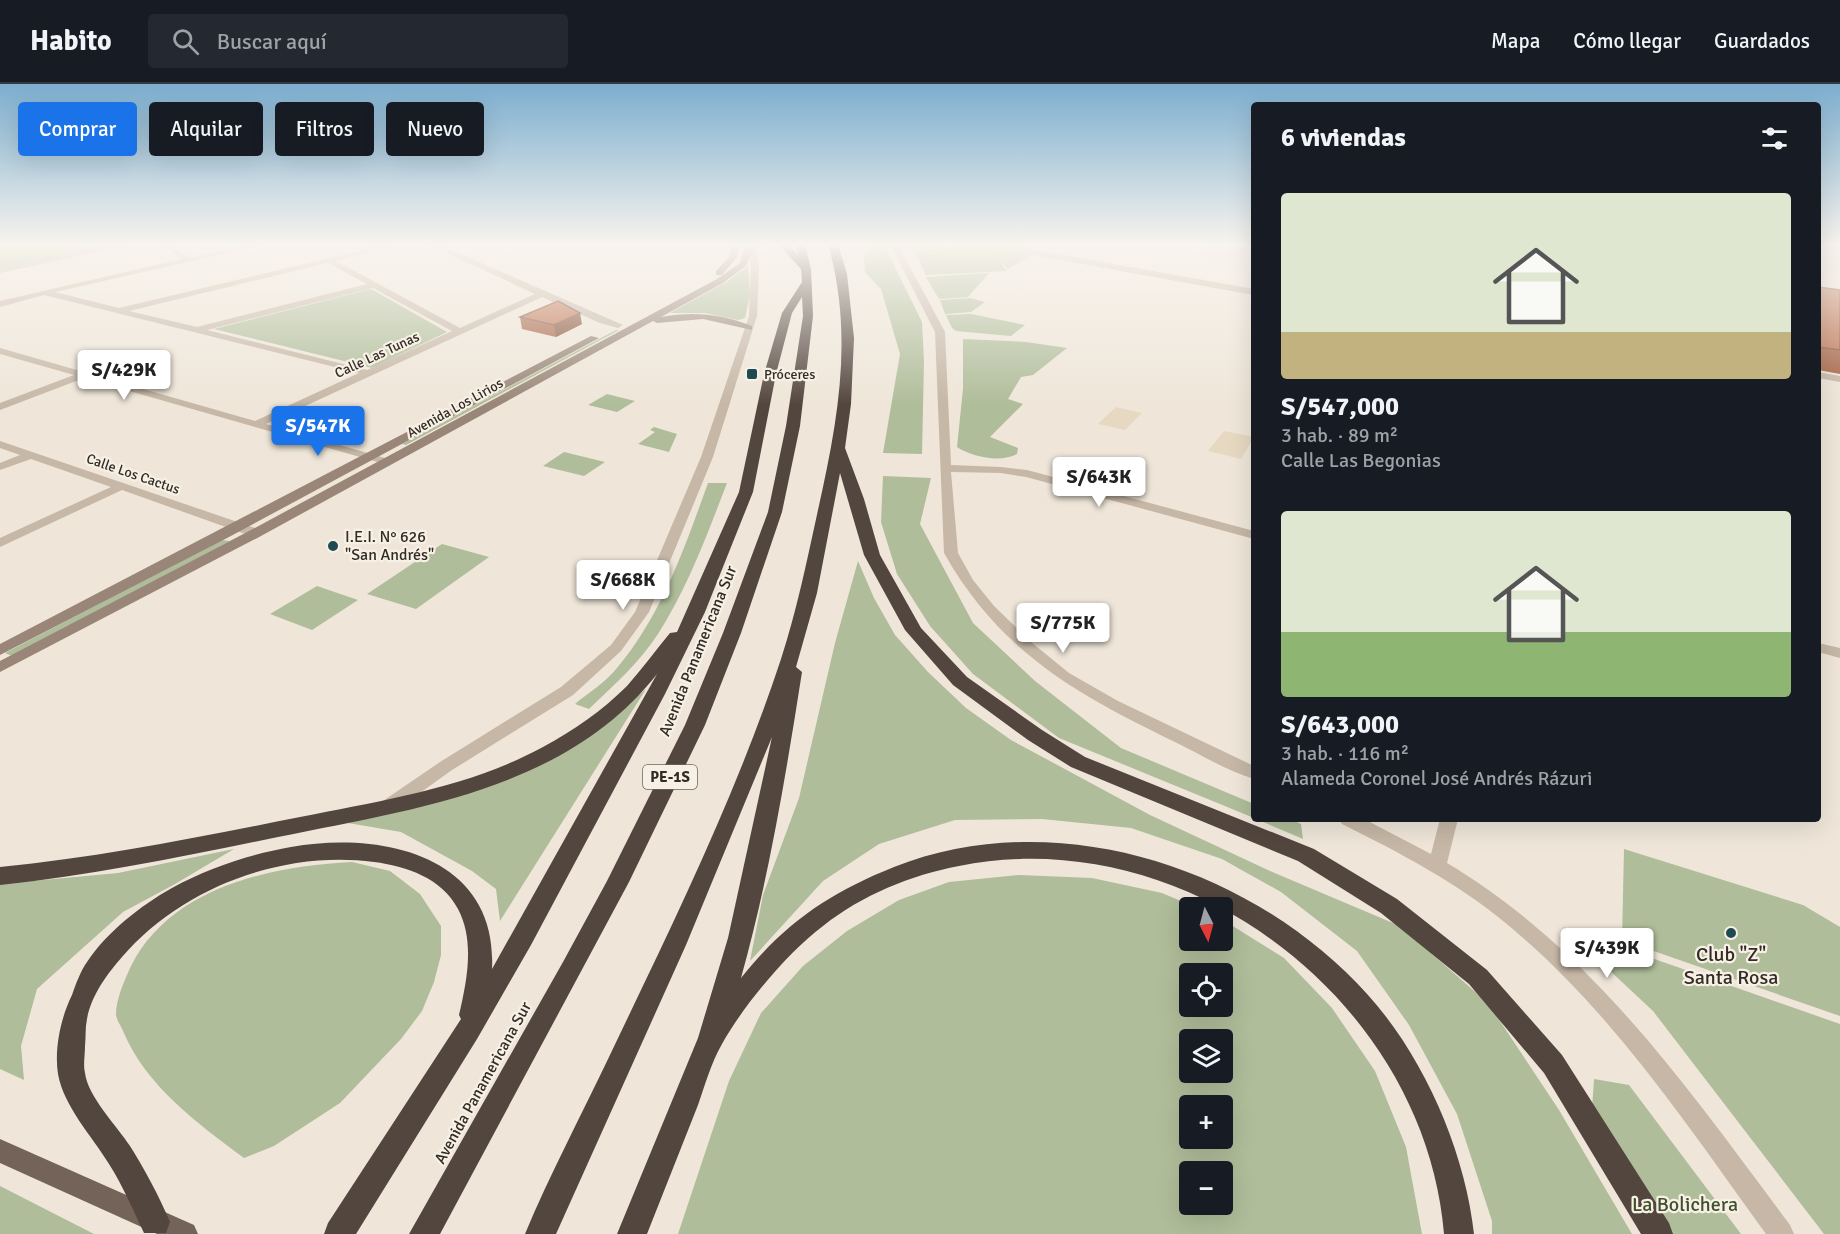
<!DOCTYPE html>
<html lang="es">
<meta charset="utf-8">
<style>
:root{--surface:#171b24;--page:#242831;--text:#f1f3f6;--muted:#9ea1a6;--line:#363941;--accent:#1a73e8}
body{margin:0;font-family:Signika,sans-serif;background:var(--page);color:var(--text);height:100vh;display:flex;flex-direction:column;font-size:22px;white-space:nowrap}
*{box-sizing:border-box;margin:0}
p{font-size:20px;color:var(--muted)}
.icon{flex:none;width:33px;height:33px;fill:none;stroke:currentColor;stroke-width:2;stroke-linecap:round;stroke-linejoin:round}
.map{position:relative;flex:1;overflow:hidden}
.side{position:absolute;left:1251px;top:18px;width:570px;height:720px;display:flex;flex-direction:column;background:var(--surface);border-radius:6px;box-shadow:0 6px 24px #0002}
.side>*{flex:none}
.guide{position:absolute;left:18px;top:18px;width:570px;height:54px;display:flex;gap:12px}
.needle{width:39px;rotate:174deg}
.fabs{position:absolute;left:1179px;top:813px;display:grid;gap:12px}
.fabs a{display:grid;place-items:center;width:54px;height:54px;border-radius:6px;background:var(--surface);box-shadow:0 6px 24px #0002;font-size:30px}
.price{position:absolute;translate:-50% -51px;padding:0 14px;border-radius:6px;background:#fff;color:#222;font-size:20px;line-height:39px;filter:drop-shadow(0 2px 3px #0008)}
.price::after{content:'';position:absolute;left:50%;top:36px;width:18px;height:14px;margin-left:-9px;background:inherit;clip-path:polygon(0 0,100% 0,50% 100%)}
.price.selected{background:var(--accent);color:#fff}
ul{padding:0;list-style:none}
li{display:grid;align-content:center;gap:12px;height:318px;padding:0 30px}
li span{display:grid;place-items:center;height:186px;border-radius:6px;color:#555}
li>.icon{margin-inline-start:auto}
span .icon{width:108px;height:108px;fill:#fffc;stroke-width:1}
li b{font-size:26px}
h2{display:flex;justify-content:space-between;align-items:center;height:72px;padding:0 30px;font-size:26px}
.pill{padding:0 21px;border-radius:6px;background:var(--surface);box-shadow:0 6px 24px #0002;font-size:21px;line-height:54px}
.pill.selected{background:var(--accent);color:#fff}
header{display:flex;align-items:center;gap:36px;box-sizing:border-box;height:84px;padding:0 30px;background:var(--surface);border-bottom:2px solid var(--line)}
header strong{font-size:28px}
nav{display:flex;gap:33px;margin-inline-start:auto;font-size:21px}
.search{width:420px;height:54px;background:var(--page);display:flex;align-items:center;gap:15px;box-sizing:border-box;padding:0 21px;border-radius:6px;color:var(--muted);font-size:22px}
.map>svg:first-child{display:block}
</style>
<header>
<strong>Habito</strong>
<div class="search"><svg class="icon" aria-label="search" viewBox="0 0 24 24"><circle cx="10" cy="10" r="6"/><path d="M15 15l6 6"/></svg>Buscar aquí</div>
<nav><a>Mapa</a><a>Cómo llegar</a><a>Guardados</a></nav>
</header>
<div class="map">
<svg width="1840" height="1150" viewBox="0 0 1840 1150">
<rect width="100%" height="100%" fill="#efe6d9"/>
<g fill="#afbd9a" fill-rule="evenodd">
<path d="M13,160H123L0,186V163Z"/>
<path d="M884,161L922,238L924,277L922,370L883,369L900,270L881,205L865,188L864,172L873,162Z"/>
<path d="M980,162L1006,166L1004,171L1008,167L1030,171L1008,185L1001,177L1006,187L926,191L914,166Z"/>
<path d="M748,182L750,211L745,234L738,236L705,229H670L728,197Z"/>
<path d="M989,189L968,213L939,215L926,193Z"/>
<path d="M371,205L447,248L372,284L214,245Z"/>
<path d="M970,214L985,218L971,228L945,230L940,216Z"/>
<path d="M971,230L1025,241L1011,252L956,247L952,244L946,231Z"/>
<path d="M616,246H619L406,361L402,360Z"/>
<path d="M963,255L1026,258L1067,264L1033,291L1021,293L1008,315L1023,320L990,353L1018,364L1017,370C1001,379 972,373 957,363L963,305Z"/>
<path d="M607,310L635,317L617,328L588,321Z"/>
<path d="M654,343L677,350L669,368L638,360L655,348L650,346Z"/>
<path d="M564,368L605,378L584,392L543,382Z"/>
<path d="M883,392L931,394L920,440L973,539L1035,597L1121,664L1254,720V734L1059,654L973,590L930,542L897,490L881,438Z"/>
<path d="M708,399H727C707,451 688,503 658,550C640,578 613,602 589,625L575,620C588,609 606,598 617,584C661,532 685,463 708,399Z"/>
<path d="M221,456L230,457L12,572L5,569Z"/>
<path d="M442,460L489,473L416,525L367,510Z"/>
<path d="M858,477L874,514L895,551L928,588L966,624L1011,656L1150,731L1270,787L1400,842L1488,919L1559,1026L1632,1150H1492V1137L1457,1030L1409,941L1357,867L1281,808L1222,775L1131,744L1042,735L955,736L879,760L823,797L750,877L763,811L799,714L835,559Z"/>
<path d="M317,502L358,516L312,546L270,530Z"/>
<path d="M646,605L500,837L496,805L472,787L401,748L348,739L416,721L595,646Z"/>
<path d="M1256,735H1290L1301,740L1303,755Z"/>
<path d="M234,765L175,800L123,828L37,905L21,962L24,996L0,985V800L118,789Z"/>
<path d="M1624,765L1803,821L1840,843V932L1622,856Z"/>
<path d="M352,778L390,787L420,810L441,842V871L434,898L422,927L401,955L340,1019L274,1062L244,1074C197,1039 146,1002 123,947C121,942 116,935 116,930C116,915 125,895 131,882C171,803 271,782 352,778Z"/>
<path d="M1019,791L1092,794L1162,809L1195,823L1190,824V856H1222L1223,836L1284,874L1332,924L1375,987L1406,1063L1422,1150H678L729,997L761,929L803,882L847,847L899,816L949,798ZM1190,890H1222V922H1190ZM1190,956H1222V988H1190ZM1190,1022H1222V1054H1190ZM1190,1088H1222V1120H1190Z"/>
<path d="M1563,843L1840,940V1150H1824L1653,927Z"/>
<path d="M1594,995L1629,1001L1741,1150H1672L1592,1026Z"/>
<path d="M0,1102L94,1150H0Z"/>
</g>
<g fill="#e6d8c1">
<path d="M1213,160L1223,162L1248,166L1235,177L1199,170Z"/>
<path d="M1116,323L1124,325L1142,329L1125,346L1098,340Z"/>
<path d="M1224,347L1254,353L1241,375L1208,367Z"/>
</g>
<g fill="none" stroke-linecap="round" stroke-linejoin="round">
<g fill="#c6b7a6" fill-rule="evenodd">
<path d="M0,160H11L0,163Z"/>
<path d="M121,160H136L0,189V185Z"/>
<path d="M160,160H169L190,174L253,160H267L55,208L119,224L388,160H401L336,177L460,244L535,210L428,160H438L623,241L618,244L600,239L542,213L266,340L392,376L394,378L388,381L84,294L0,326V319L74,291L0,270V264L255,337L359,289L44,211L0,223V217L182,175ZM328,179L367,200L197,243L129,227ZM373,204L452,247L367,286L207,246Z"/>
<path d="M748,160L755,162L759,181L757,232L713,373L649,528L621,567L573,611L452,686L392,729L386,730L380,729L377,724L380,719L440,678L561,603L611,561L635,528L701,373L749,232L751,181Z"/>
<path d="M890,160H961L957,162L901,166L945,248L951,381L1001,383L1027,386L1254,447V455L1026,393L1001,389L951,388L958,469L973,496L994,522L1031,558L1069,589L1118,617L1254,682V695C1227,687 1200,670 1175,658C1076,610 1000,568 944,469L935,248Z"/>
<path d="M971,160H1001L1254,205V211Z"/>
<path d="M1818,288L1840,292V298L1818,294Z"/>
<path d="M0,357L261,446L262,449L261,452H251L122,406L0,463V454L111,403L31,375L0,386V379L20,371L0,364Z"/>
<path d="M1818,559L1840,564V574L1818,568Z"/>
<path d="M1339,735H1364L1431,770L1440,735H1458L1447,779C1593,866 1690,1007 1790,1141L1794,1150H1766C1687,1041 1612,927 1508,841C1458,799 1400,769 1342,740Z"/>
</g>
<g fill="#998678" fill-rule="evenodd">
<path d="M731,160H739L737,173L722,191H716V187L729,173Z"/>
<path d="M746,160H754L755,162L746,182L723,199L661,233C693,227 722,230 752,242V246L703,235L657,239L653,237L261,452L0,588V577L251,446L717,195L740,179Z"/>
<path d="M591,252L599,254L229,453L0,571V560Z"/>
</g>
<path fill="#746358" fill-rule="evenodd" d="M0,1055L194,1141L198,1150H157L0,1079Z"/>
<g fill="#53463e" fill-rule="evenodd">
<path d="M778,160H788L798,171L795,160H805L811,185L813,232L800,342L782,428L741,549L705,641L629,798L440,1150H409L563,878L607,797L685,641L723,549L768,428L786,342L803,232L802,213L792,229L776,290L753,408L705,528L665,610L531,861L477,955L356,1150H324L328,1139L461,935L459,931C467,897 475,857 458,825C442,794 406,782 374,778C283,766 182,803 122,873C107,890 91,912 87,935C85,944 86,953 85,962C85,971 83,981 85,989C88,1013 117,1042 130,1062C145,1086 159,1112 170,1138L166,1149H144C133,1126 123,1102 109,1080C92,1052 64,1023 58,990C54,965 61,933 72,911C76,900 80,888 87,878C107,848 140,822 172,804C208,784 251,770 291,763C381,747 498,771 492,885L657,590C566,706 413,725 278,753C186,772 94,791 0,801V783C101,773 200,753 300,733C383,716 467,704 543,663C573,647 603,626 627,602C642,585 655,567 670,549L677,548L739,408L764,290L782,229L802,198L801,185Z"/>
<path d="M828,160H838L847,190L854,254L851,320L845,364L864,415L880,471L921,544L967,593L1042,646L1085,673L1314,765L1397,815L1487,886L1562,971L1669,1139L1673,1150H1641L1544,989L1469,900L1381,829L1298,777L1071,683L1028,656L953,601L905,546L864,471L840,389L817,509L796,583L802,588C786,690 769,794 741,894C785,839 829,809 894,783C1057,719 1253,783 1368,911C1424,973 1465,1067 1474,1150H1444C1425,918 1187,736 959,782C911,791 862,811 823,842C788,868 743,922 722,960C711,979 705,1001 698,1021C681,1064 664,1107 647,1150H617L698,954L728,854L772,653L686,861L556,1150H525C550,1090 581,1032 609,973C671,843 736,712 781,575C797,526 807,476 818,426C838,336 854,251 828,160Z"/>
</g>
</g>
<g fill="#a35d3e">
<path d="M1818,203L1840,206V290L1818,286Z"/>
<path d="M520,233L582,240L556,253L522,245Z"/>
</g>
<path fill="#844c32" d="M580,229L582,240L556,253L554,241Z"/>
<g fill="#bd6c48" stroke="#844c32" stroke-width="1.5">
<path d="M1818,203L1840,206V266L1818,263Z"/>
<path d="M558,217L580,229L554,241L520,233Z"/>
</g>
<linearGradient id="sky" x2="0" y2="1"><stop stop-color="#7caecf"/><stop offset="0.5" stop-color="#f8f4ee"/><stop offset="1" stop-color="#f8f4ee" stop-opacity="0"/></linearGradient>
<rect width="1840" height="321" fill="url(#sky)"/>
<g fill="#1f4a51" stroke="#f7f0e5" stroke-width="2">
<rect x="746" y="284" width="12" height="12" rx="3"/>
<circle cx="333" cy="462" r="6"/>
<circle cx="1731" cy="849" r="6"/>
</g>
<g text-anchor="middle" dominant-baseline="central" stroke-width="4.5" stroke-linejoin="round" paint-order="stroke">
<g font-size="14" fill="#332b26" stroke="#f7f0e5">
<text transform="translate(377 271) rotate(-25)">Calle Las Tunas</text>
<text transform="translate(455 324) rotate(-29)">Avenida Los Lirios</text>
<text transform="translate(133 390) rotate(19)">Calle Los Cactus</text>
</g>
<g font-size="14" fill="#332b26" stroke="#f7f0e5" text-anchor="start">
<text x="764" y="290">Próceres</text>
</g>
<rect fill="#f7f0e5" stroke="#6e665f" stroke-width="1.5" x="643" y="681" width="54" height="24" rx="4.5"/>
<g font-size="15" font-weight="bold" fill="#332b26">
<text x="670" y="693">PE-1S</text>
</g>
<g font-size="16" fill="#332b26" stroke="#f7f0e5" text-anchor="start">
<text x="345" y="453">I.E.I. N° 626<tspan x="345" dy="18">"San Andrés"</tspan></text>
</g>
<g font-size="16" fill="#332b26" stroke="#f7f0e5">
<text transform="translate(698 567) rotate(-68)">Avenida Panamericana Sur</text>
<text transform="translate(483 999) rotate(-61)">Avenida Panamericana Sur</text>
</g>
<g font-size="20" fill="#332b26" stroke="#f7f0e5">
<text x="1731" y="870">Club "Z"<tspan x="1731" dy="23">Santa Rosa</tspan></text>
</g>
<g font-size="20" fill="#404f2c" stroke="#f7f0e5">
<text x="1685" y="1120">La Bolichera</text>
</g>
</g>
</svg>
<div class="fabs">
<a><svg class="needle" viewBox="-14 -14 28 28"><path d="M0-13l5 13h-10z" fill="#e53935"/><path d="M0 13l5-13h-10z" fill="#9ea1a6"/></svg></a>
<a><svg class="icon" aria-label="locate" viewBox="0 0 24 24"><circle cx="12" cy="12" r="6"/><path d="M12 2v4M12 18v4M2 12h4M18 12h4"/></svg></a>
<a><svg class="icon" aria-label="layers" viewBox="0 0 24 24"><path d="M12 4l9 5-9 5-9-5zM3 14l9 5 9-5"/></svg></a>
<a>+</a>
<a>−</a>
</div>
<b class="price" style="left:124px;top:317px">S/429K</b>
<b class="price selected" style="left:318px;top:373px">S/547K</b>
<b class="price" style="left:1099px;top:424px">S/643K</b>
<b class="price" style="left:623px;top:527px">S/668K</b>
<b class="price" style="left:1063px;top:570px">S/775K</b>
<b class="price" style="left:1607px;top:895px">S/439K</b>
<div class="guide">
<a class="pill selected">Comprar</a>
<a class="pill">Alquilar</a>
<a class="pill">Filtros</a>
<a class="pill">Nuevo</a>
</div>
<section class="side">
<h2>6 viviendas<svg class="icon" aria-label="filters" viewBox="0 0 24 24"><path d="M4 7h16M4 17h16"/><circle cx="9" cy="7" r="2"/><circle cx="15" cy="17" r="2"/></svg></h2>
<ul>
<li><span style="background:linear-gradient(#dfe7d0 75%,#c2b280 0)"><svg class="icon" aria-label="home" viewBox="0 0 24 24"><path d="M3 11l9-7 9 7M6 9v11h12V9"/></svg></span><div><b>S/547,000</b><p>3 hab. · 89 m²</p><p>Calle Las Begonias</p></div></li>
<li><span style="background:linear-gradient(#dfe7d0 65%,#8fb573 0)"><svg class="icon" aria-label="home" viewBox="0 0 24 24"><path d="M3 11l9-7 9 7M6 9v11h12V9"/></svg></span><div><b>S/643,000</b><p>3 hab. · 116 m²</p><p>Alameda Coronel José Andrés Rázuri</p></div></li>
</ul>
</section>
</div>
